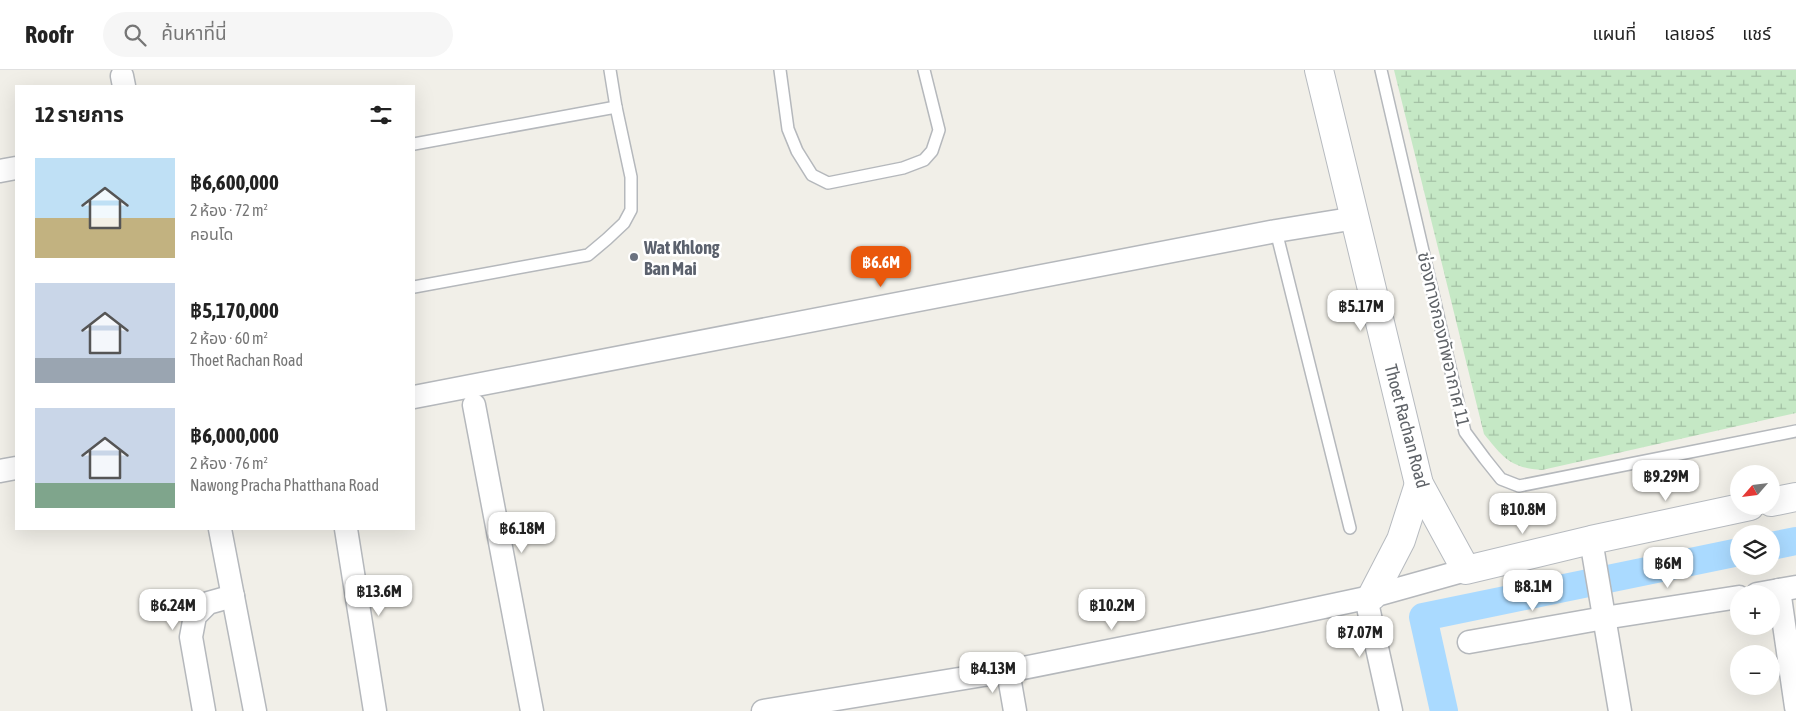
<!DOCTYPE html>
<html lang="th">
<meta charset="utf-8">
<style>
:root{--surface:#fff;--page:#f6f6f6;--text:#222;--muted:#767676;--line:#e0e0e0;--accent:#ea580c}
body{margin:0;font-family:"Asap Condensed","Noto Sans Thai",sans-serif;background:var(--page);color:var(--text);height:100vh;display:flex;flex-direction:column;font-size:19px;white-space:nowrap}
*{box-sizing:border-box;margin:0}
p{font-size:16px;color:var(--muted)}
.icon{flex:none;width:28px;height:28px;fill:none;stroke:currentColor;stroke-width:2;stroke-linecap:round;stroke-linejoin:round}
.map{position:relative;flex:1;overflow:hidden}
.panel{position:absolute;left:15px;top:15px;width:400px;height:445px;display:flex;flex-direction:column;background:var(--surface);border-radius:0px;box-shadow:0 5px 20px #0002}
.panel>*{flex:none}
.needle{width:32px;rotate:242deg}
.fabs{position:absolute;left:1730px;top:395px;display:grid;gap:10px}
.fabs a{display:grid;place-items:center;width:50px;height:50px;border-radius:50%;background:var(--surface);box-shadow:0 5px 20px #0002;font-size:25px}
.price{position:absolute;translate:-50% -42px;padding:0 11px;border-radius:10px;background:#fff;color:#222;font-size:16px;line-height:32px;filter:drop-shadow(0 1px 2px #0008)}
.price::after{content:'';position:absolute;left:50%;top:30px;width:15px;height:11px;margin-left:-8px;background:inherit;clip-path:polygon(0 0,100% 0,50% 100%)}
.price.on{background:var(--accent);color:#fff}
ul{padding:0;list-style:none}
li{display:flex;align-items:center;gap:15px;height:125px;padding:0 20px}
li span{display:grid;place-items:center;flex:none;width:140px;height:100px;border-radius:0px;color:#555}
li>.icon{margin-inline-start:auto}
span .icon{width:60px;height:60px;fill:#fffc;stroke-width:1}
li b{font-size:21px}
h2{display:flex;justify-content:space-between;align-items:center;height:60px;padding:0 20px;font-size:21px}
header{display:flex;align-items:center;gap:30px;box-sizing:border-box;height:70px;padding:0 25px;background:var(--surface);border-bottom:1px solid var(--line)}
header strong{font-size:24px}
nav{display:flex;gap:28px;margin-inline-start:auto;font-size:18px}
.search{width:350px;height:45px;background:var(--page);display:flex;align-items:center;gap:12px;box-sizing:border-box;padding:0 18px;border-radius:28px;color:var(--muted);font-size:19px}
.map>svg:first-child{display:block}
</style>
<header>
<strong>Roofr</strong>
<div class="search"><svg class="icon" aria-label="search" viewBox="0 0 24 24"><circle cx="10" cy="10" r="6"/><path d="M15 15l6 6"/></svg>ค้นหาที่นี่</div>
<nav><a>แผนที่</a><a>เลเยอร์</a><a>แชร์</a></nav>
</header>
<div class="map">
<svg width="1796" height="641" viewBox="0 0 1796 641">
<defs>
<pattern id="wetland-marsh" width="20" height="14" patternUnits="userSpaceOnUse" patternTransform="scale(1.25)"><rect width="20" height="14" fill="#c5e8c5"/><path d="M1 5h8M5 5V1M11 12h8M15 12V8" fill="none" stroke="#a3c0a4"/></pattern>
</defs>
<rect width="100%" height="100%" fill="#f1efe8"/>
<path fill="url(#wetland-marsh)" d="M1394,0H1796V343L1542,400C1510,398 1503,387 1484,364Z"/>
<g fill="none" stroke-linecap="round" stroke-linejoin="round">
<g stroke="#aadaff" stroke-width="28">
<path d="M1771,476L1796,471"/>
<path d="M1444,641L1423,547L1739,482"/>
</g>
<g stroke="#b5b8bc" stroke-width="14">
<g id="lane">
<path d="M780,0L788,59L797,81L812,105L828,113L903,98L924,90L932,81L939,60L924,0"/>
<path d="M1381,0L1465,362L1485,389L1501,409L1519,416L1796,361"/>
<path d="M414,74L616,37"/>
<path d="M1276,161L1350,458"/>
<path d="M414,217L588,185L607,169L624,153L631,140V107L616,37L610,0"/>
</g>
</g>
<g stroke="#b5b8bc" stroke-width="25">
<g id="street">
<path d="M122,6L124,16"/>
<path d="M0,101L16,98"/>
<path d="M414,327L1276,161L1356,148"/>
<path d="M474,335L532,641"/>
<path d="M0,401L16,398"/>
<path d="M220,459L255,641"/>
<path d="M346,459L375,641"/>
<path d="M1591,470L1620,641"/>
<path d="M1779,520L1796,637"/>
<path d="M1757,524L1796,517"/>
<path d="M1366,528L1391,641"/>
<path d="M1469,572L1604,548L1739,527"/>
<path d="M1008,601L1015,641"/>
<path d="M204,641L191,567L195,546L208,533L233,526"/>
<path d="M763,641L1008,601L1263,550L1366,528L1466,500"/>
</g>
</g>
<g stroke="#b6babf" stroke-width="30">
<g id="secondary">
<path d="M1319,0L1419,414L1466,500L1591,470L1750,436"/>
<path d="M1771,432L1796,427"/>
<path d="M1372,526L1401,470L1419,414"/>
</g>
</g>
<use href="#lane" stroke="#fff" stroke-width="11"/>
<use href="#street" stroke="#fff" stroke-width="22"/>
<use href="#secondary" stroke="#fff" stroke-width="28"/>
</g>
<circle fill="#6b7280" stroke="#fff" stroke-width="2" cx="634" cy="187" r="5"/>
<g text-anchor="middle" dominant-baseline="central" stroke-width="5" stroke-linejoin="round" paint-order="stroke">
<g font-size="18" font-weight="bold" fill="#5b616d" stroke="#fff" text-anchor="start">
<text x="644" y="177">Wat Khlong<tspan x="644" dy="21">Ban Mai</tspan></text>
</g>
<g font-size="18" fill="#5f6368" stroke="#fff">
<text transform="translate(1444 269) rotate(77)">ช่องทางกองทัพอากาศ 11</text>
<text transform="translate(1407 356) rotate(75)">Thoet Rachan Road</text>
</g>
</g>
</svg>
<div class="fabs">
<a><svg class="needle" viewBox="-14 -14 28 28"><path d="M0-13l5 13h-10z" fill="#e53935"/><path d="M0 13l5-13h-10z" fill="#767676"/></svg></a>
<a><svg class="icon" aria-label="layers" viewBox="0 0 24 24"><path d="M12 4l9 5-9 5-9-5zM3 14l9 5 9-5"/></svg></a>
<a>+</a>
<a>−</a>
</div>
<b class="price on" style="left:881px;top:218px">฿6.6M</b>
<b class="price" style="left:1361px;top:262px">฿5.17M</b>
<b class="price" style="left:1666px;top:432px">฿9.29M</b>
<b class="price" style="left:1523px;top:465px">฿10.8M</b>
<b class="price" style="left:522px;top:484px">฿6.18M</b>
<b class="price" style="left:1668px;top:519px">฿6M</b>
<b class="price" style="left:1533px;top:542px">฿8.1M</b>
<b class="price" style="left:379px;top:547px">฿13.6M</b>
<b class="price" style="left:173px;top:561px">฿6.24M</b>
<b class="price" style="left:1112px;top:561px">฿10.2M</b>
<b class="price" style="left:1360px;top:588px">฿7.07M</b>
<b class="price" style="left:993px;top:624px">฿4.13M</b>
<section class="panel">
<h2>12 รายการ<svg class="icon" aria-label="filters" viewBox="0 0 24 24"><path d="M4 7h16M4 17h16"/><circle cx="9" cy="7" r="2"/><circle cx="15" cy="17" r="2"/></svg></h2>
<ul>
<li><span style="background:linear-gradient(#bfe0f5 60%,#c2b280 0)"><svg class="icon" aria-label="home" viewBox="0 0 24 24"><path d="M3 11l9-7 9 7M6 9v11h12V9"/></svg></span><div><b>฿6,600,000</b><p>2 ห้อง · 72 m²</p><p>คอนโด</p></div></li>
<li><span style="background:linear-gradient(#c9d6e8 75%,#9aa5b1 0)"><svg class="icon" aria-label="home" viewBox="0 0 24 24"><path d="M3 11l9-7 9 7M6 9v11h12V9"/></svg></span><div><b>฿5,170,000</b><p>2 ห้อง · 60 m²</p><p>Thoet Rachan Road</p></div></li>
<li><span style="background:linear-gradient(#c9d6e8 75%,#7fa58c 0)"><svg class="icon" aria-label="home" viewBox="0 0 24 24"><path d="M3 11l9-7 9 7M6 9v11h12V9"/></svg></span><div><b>฿6,000,000</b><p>2 ห้อง · 76 m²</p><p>Nawong Pracha Phatthana Road</p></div></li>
</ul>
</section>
</div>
